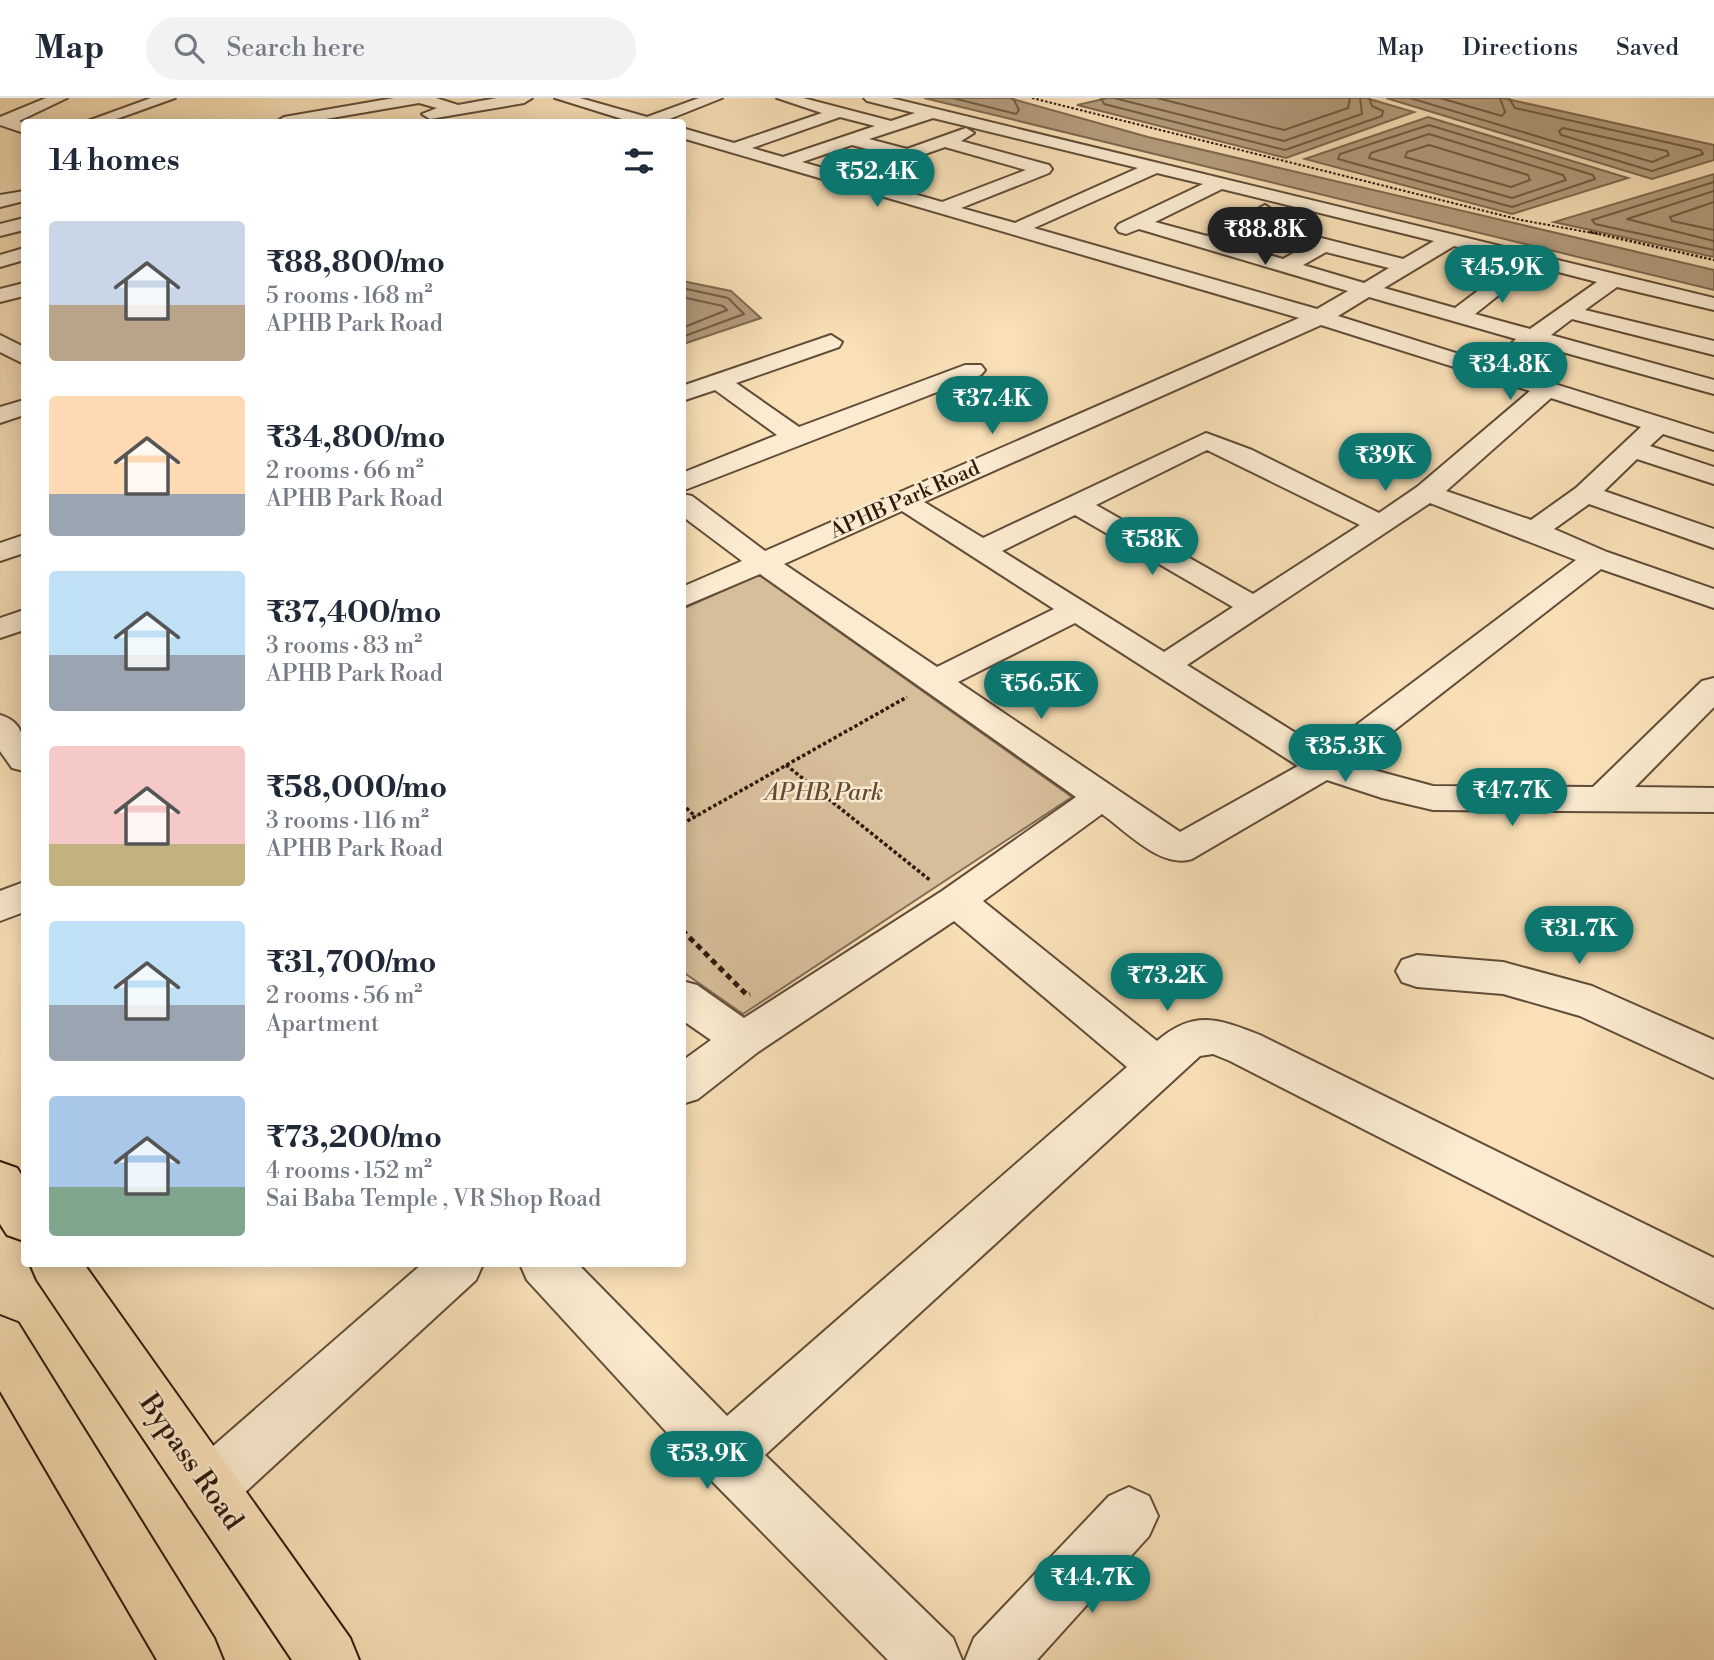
<!DOCTYPE html>
<meta charset="utf-8">
<style>
:root{--surface:#fff;--page:#f2f2f3;--text:#1f2937;--muted:#747a83;--line:#e0e1e3;--accent:#0f766e}
body{margin:0;font-family:"Libre Bodoni",serif;background:var(--page);color:var(--text);height:100vh;display:flex;flex-direction:column;font-size:26px;white-space:nowrap}
*{box-sizing:border-box;margin:0}
p{font-size:23px;color:var(--muted)}
.icon{flex:none;width:38px;height:38px;fill:none;stroke:currentColor;stroke-width:2;stroke-linecap:round;stroke-linejoin:round}
.map{position:relative;flex:1;overflow:hidden}
.side{position:absolute;left:21px;top:21px;width:665px;height:1148px;display:flex;flex-direction:column;background:var(--surface);border-radius:7px;box-shadow:0 4px 18px #0003}
.side>*{flex:none}
.price{position:absolute;translate:-50% -60px;padding:0 16px;border-radius:24px;background:var(--accent);color:#fff;font-size:23px;line-height:46px;filter:drop-shadow(0 2px 4px #0008)}
.price::after{content:'';position:absolute;left:50%;top:42px;width:21px;height:16px;margin-left:-10px;background:inherit;clip-path:polygon(0 0,100% 0,50% 100%)}
.price.selected{background:#222;color:#fff}
ul{padding:0;list-style:none}
li{display:flex;align-items:center;gap:21px;height:175px;padding:0 28px}
li span{display:grid;place-items:center;flex:none;width:196px;height:140px;border-radius:7px;color:#555}
li>.icon{margin-inline-start:auto}
span .icon{width:84px;height:84px;fill:#fffc;stroke-width:1}
li b{font-size:30px}
h2{display:flex;justify-content:space-between;align-items:center;height:84px;padding:0 28px;font-size:30px}
header{display:flex;align-items:center;gap:42px;box-sizing:border-box;height:98px;padding:0 35px;background:var(--surface);border-bottom:2px solid var(--line)}
header strong{font-size:33px}
nav{display:flex;gap:38px;margin-inline-start:auto;font-size:24px}
.search{width:490px;height:63px;background:var(--page);display:flex;align-items:center;gap:18px;box-sizing:border-box;padding:0 24px;border-radius:38px;color:var(--muted);font-size:26px}
.map>svg:first-child{display:block}
</style>
<header>
<strong>Map</strong>
<div class="search"><svg class="icon" aria-label="search" viewBox="0 0 24 24"><circle cx="10" cy="10" r="6"/><path d="M15 15l6 6"/></svg>Search here</div>
<nav><a>Map</a><a>Directions</a><a>Saved</a></nav>
</header>
<div class="map">
<svg width="1714" height="1562" viewBox="0 0 1714 1562">
<rect width="100%" height="100%" fill="#f9e0b7"/>
<filter id="stains"><feTurbulence type="fractalNoise" baseFrequency=".00286" numOctaves="4"/><feColorMatrix values="0 0 0 0 .2 0 0 0 0 .09 0 0 0 0 .02 0 0 0 .5 -.17"/></filter>
<radialGradient id="worn" r=".72"><stop offset=".6" stop-color="#630" stop-opacity="0"/><stop offset="1" stop-color="#630" stop-opacity=".3"/></radialGradient>
<path fill="#d7be9a" stroke="#836c54" stroke-width="2" d="M759,477L1072,699L743,916L683,874L682,511Z"/>
<g fill="#b49d7d" stroke="#7f6950" stroke-width="2">
<path d="M924,0H1009L1148,39L1714,172V192Z"/>
<path d="M1108,0H1366L1414,14L1286,60L1077,7Z"/>
<path d="M1386,0H1502L1714,47V62L1652,81Z"/>
<path d="M1428,19L1628,80L1512,116L1305,61Z"/>
<path d="M1714,76V159L1554,124Z"/>
<path d="M682,183L731,193L761,220L683,246Z"/>
</g>
<g fill="none" stroke-linecap="round" stroke-linejoin="round">
<g stroke="#725c45" stroke-width="2">
<path d="M953,0L1016,16L1019,12L1013,0"/>
<path d="M1101,0L1104,6L1285,52L1382,18L1383,13L1372,8L1369,0"/>
<path d="M1114,0L1284,43L1362,16L1360,0"/>
<path d="M1157,0L1284,32L1348,10L1350,0"/>
<path d="M1410,0L1652,73L1703,56L1701,52L1515,10L1509,0"/>
<path d="M1440,0L1502,18L1505,14L1500,0"/>
<path d="M1429,27L1593,77L1595,81L1512,109L1338,61L1340,56Z"/>
<path d="M1563,30L1667,53L1669,57L1652,64L1561,37L1559,33Z"/>
<path d="M1429,36L1563,77L1566,82L1512,100L1369,60L1371,55Z"/>
<path d="M1429,47L1528,77L1530,82L1511,89L1405,59L1407,54Z"/>
<path d="M1714,84L1592,122L1595,126L1714,152"/>
<path d="M1714,93L1627,121L1714,143"/>
<path d="M1714,104L1670,119L1672,123L1714,132"/>
<path d="M682,190L728,200L744,216L682,239"/>
<path d="M682,199L723,208L727,212L682,230"/>
</g>
<g stroke="#624c38" stroke-width="4">
<g id="minor">
<path d="M46,0H67L19,23L24,25V35L0,27V19Z"/>
<path d="M151,0H175L108,24H85Z"/>
<path d="M394,0H436L458,7L497,0H532L524,5L430,21L422,16L437,10L419,5L308,24H276L284,19Z"/>
<path d="M555,0H580L647,19L699,0H722L662,24H632Z"/>
<path d="M777,0H803L891,23L915,15L867,3L864,0H891L1714,200V212L1617,189L1585,212L1714,243V257L1572,221L1551,237L1714,282V296L1537,247L1527,254H1511L1508,249L1516,241L1369,199L1338,218L1714,336V352L1663,336L1650,348L1714,369V386L1637,361L1604,393L1714,431V450L1589,406L1554,431L1607,454L1714,491V510L1601,471L1351,666L1433,688L1593,689L1702,583L1714,580V609L1635,689L1714,690V714L1433,712L1382,700L1327,682L1192,761C1161,771 1127,734 1102,716L983,803L1157,943C1194,911 1219,921 1260,937L1714,1160V1210L1230,963L1213,956L1200,958L765,1357L953,1540L962,1562H888L705,1376L527,1182L520,1166H578L727,1318L1127,969L954,823L758,954L698,1001L682,1006V963L711,942L682,922V883L697,887L744,920L942,793L1076,699L760,476L682,509V489L742,463L682,418V396L692,398L765,453L1299,220L682,40V30L734,45L822,15ZM840,19L875,28L783,59L752,50ZM933,20L1138,70L1015,125L961,110L1049,75L1052,71L1049,67L961,43L974,35L966,30L907,51L869,41ZM852,47L908,62L945,49L1026,72L942,104L802,64ZM1157,75L1203,86L1119,126L1116,130L1119,134L1126,136L1139,131L1348,193L1317,211L1034,130ZM1222,91L1434,143L1403,161L1259,124L1274,113L1265,107L1207,138L1155,124ZM1245,132L1306,148L1283,161L1225,144ZM1454,148L1516,164L1455,210L1384,190ZM1326,154L1389,170L1364,185L1303,167ZM1535,168L1597,184L1530,231L1475,216ZM1321,227L1530,293L1417,389L1379,415L1252,352L1206,335L983,440L924,404ZM1551,300L1641,329L1576,390L1531,422L1446,393ZM1207,352L1360,427L1253,496L1096,407ZM1430,405L1576,462L1323,652L1187,567ZM902,413L1054,511L937,569L784,466ZM1075,417L1233,509L1164,554L1002,453ZM1075,525L1298,668L1180,734L958,584Z"/>
<path d="M24,93V103L0,109V97Z"/>
<path d="M24,120V132L0,138V126Z"/>
<path d="M24,150V162L0,169V157Z"/>
<path d="M24,185V198L0,204V191Z"/>
<path d="M0,237L24,249V266L0,254Z"/>
<path d="M831,237L842,244L839,249L736,285L799,329L965,267H981L985,272L981,277L682,393V375L777,337L715,292L682,303V288Z"/>
<path d="M24,302V317L0,325V309Z"/>
<path d="M24,437V455L0,463V445Z"/>
<path d="M24,512V532L0,540V520Z"/>
<path d="M0,617C28,625 24,649 24,673L12,670L0,653Z"/>
<path d="M24,784V814L0,823V793Z"/>
<path d="M1417,857L1503,864L1592,888L1714,942V980L1580,918L1503,896L1417,889L1402,884L1396,873L1402,862Z"/>
<path d="M422,1166H483L476,1182L229,1409L209,1417L189,1409L181,1389L189,1369Z"/>
<path d="M1129,1389L1149,1398L1158,1418L1149,1438L1037,1562H965L974,1540L1109,1398Z"/>
</g>
</g>
<g stroke="#2f1a0d" stroke-width="4">
<g id="major">
<path d="M0,1064L17,1070L24,1081V1143L7,1137L0,1126Z"/>
<path d="M30,1166H84L350,1540L359,1562H292L37,1182Z"/>
<path d="M0,1218L18,1225L214,1540L223,1562H157L0,1293Z"/>
</g>
</g>
<path stroke="#2f1a0d" stroke-width="2" stroke-dasharray="2.5 2" stroke-linecap="butt" d="M1032,0L1521,122L1598,136"/>
<path stroke="#2f1a0d" stroke-width="2.5" stroke-dasharray="2.5 2" stroke-linecap="butt" d="M1590,134L1714,162"/>
<g stroke="#2f1a0d" stroke-width="3.5" stroke-dasharray="3.5 2.5" stroke-linecap="butt">
<path d="M786,667L931,783"/>
<path d="M682,706L696,719"/>
<path d="M682,726L907,599"/>
</g>
<path stroke="#2f1a0d" stroke-width="5" stroke-dasharray="6 4.5" stroke-linecap="butt" d="M682,832L747,897L750,896"/>
<use href="#minor" fill="#fbebd0" fill-rule="evenodd"/>
<use href="#major" fill="#f9e0b7" fill-rule="evenodd"/>
</g>
<g text-anchor="middle" dominant-baseline="central" stroke-width="5" stroke-linejoin="round" paint-order="stroke">
<g font-size="21" fill="#2f1a0d" stroke="#fbebd0">
<text transform="translate(905 402) rotate(-24)">APHB Park Road</text>
</g>
<g font-size="24" font-style="italic" fill="#614b37" stroke="#fbebd0">
<text x="824" y="695">APHB Park</text>
</g>
<g font-size="28" fill="#2f1a0d" stroke="#fbebd0">
<text transform="translate(191 1364) rotate(55)">Bypass Road</text>
</g>
</g>
<rect width="100%" height="100%" filter="url(#stains)"/>
<rect width="100%" height="100%" fill="url(#worn)"/>
</svg>
<b class="price" style="left:877px;top:111px">₹52.4K</b>
<b class="price selected" style="left:1265px;top:169px">₹88.8K</b>
<b class="price" style="left:1502px;top:207px">₹45.9K</b>
<b class="price" style="left:1510px;top:304px">₹34.8K</b>
<b class="price" style="left:992px;top:338px">₹37.4K</b>
<b class="price" style="left:1385px;top:395px">₹39K</b>
<b class="price" style="left:1152px;top:479px">₹58K</b>
<b class="price" style="left:1041px;top:623px">₹56.5K</b>
<b class="price" style="left:1345px;top:686px">₹35.3K</b>
<b class="price" style="left:1512px;top:730px">₹47.7K</b>
<b class="price" style="left:1579px;top:868px">₹31.7K</b>
<b class="price" style="left:1167px;top:915px">₹73.2K</b>
<b class="price" style="left:707px;top:1393px">₹53.9K</b>
<b class="price" style="left:1092px;top:1517px">₹44.7K</b>
<section class="side">
<h2>14 homes<svg class="icon" aria-label="filters" viewBox="0 0 24 24"><path d="M4 7h16M4 17h16"/><circle cx="9" cy="7" r="2"/><circle cx="15" cy="17" r="2"/></svg></h2>
<ul>
<li><span style="background:linear-gradient(#c9d6e8 60%,#b9a48a 0)"><svg class="icon" aria-label="home" viewBox="0 0 24 24"><path d="M3 11l9-7 9 7M6 9v11h12V9"/></svg></span><div><b>₹88,800/mo</b><p>5 rooms · 168 m²</p><p>APHB Park Road</p></div></li>
<li><span style="background:linear-gradient(#ffd9b3 70%,#9aa5b1 0)"><svg class="icon" aria-label="home" viewBox="0 0 24 24"><path d="M3 11l9-7 9 7M6 9v11h12V9"/></svg></span><div><b>₹34,800/mo</b><p>2 rooms · 66 m²</p><p>APHB Park Road</p></div></li>
<li><span style="background:linear-gradient(#bfe0f5 60%,#9aa5b1 0)"><svg class="icon" aria-label="home" viewBox="0 0 24 24"><path d="M3 11l9-7 9 7M6 9v11h12V9"/></svg></span><div><b>₹37,400/mo</b><p>3 rooms · 83 m²</p><p>APHB Park Road</p></div></li>
<li><span style="background:linear-gradient(#f6c9c9 70%,#c2b280 0)"><svg class="icon" aria-label="home" viewBox="0 0 24 24"><path d="M3 11l9-7 9 7M6 9v11h12V9"/></svg></span><div><b>₹58,000/mo</b><p>3 rooms · 116 m²</p><p>APHB Park Road</p></div></li>
<li><span style="background:linear-gradient(#bfe0f5 60%,#9aa5b1 0)"><svg class="icon" aria-label="home" viewBox="0 0 24 24"><path d="M3 11l9-7 9 7M6 9v11h12V9"/></svg></span><div><b>₹31,700/mo</b><p>2 rooms · 56 m²</p><p>Apartment</p></div></li>
<li><span style="background:linear-gradient(#a9c7e8 65%,#7fa58c 0)"><svg class="icon" aria-label="home" viewBox="0 0 24 24"><path d="M3 11l9-7 9 7M6 9v11h12V9"/></svg></span><div><b>₹73,200/mo</b><p>4 rooms · 152 m²</p><p>Sai Baba Temple , VR Shop Road</p></div></li>
</ul>
</section>
</div>
